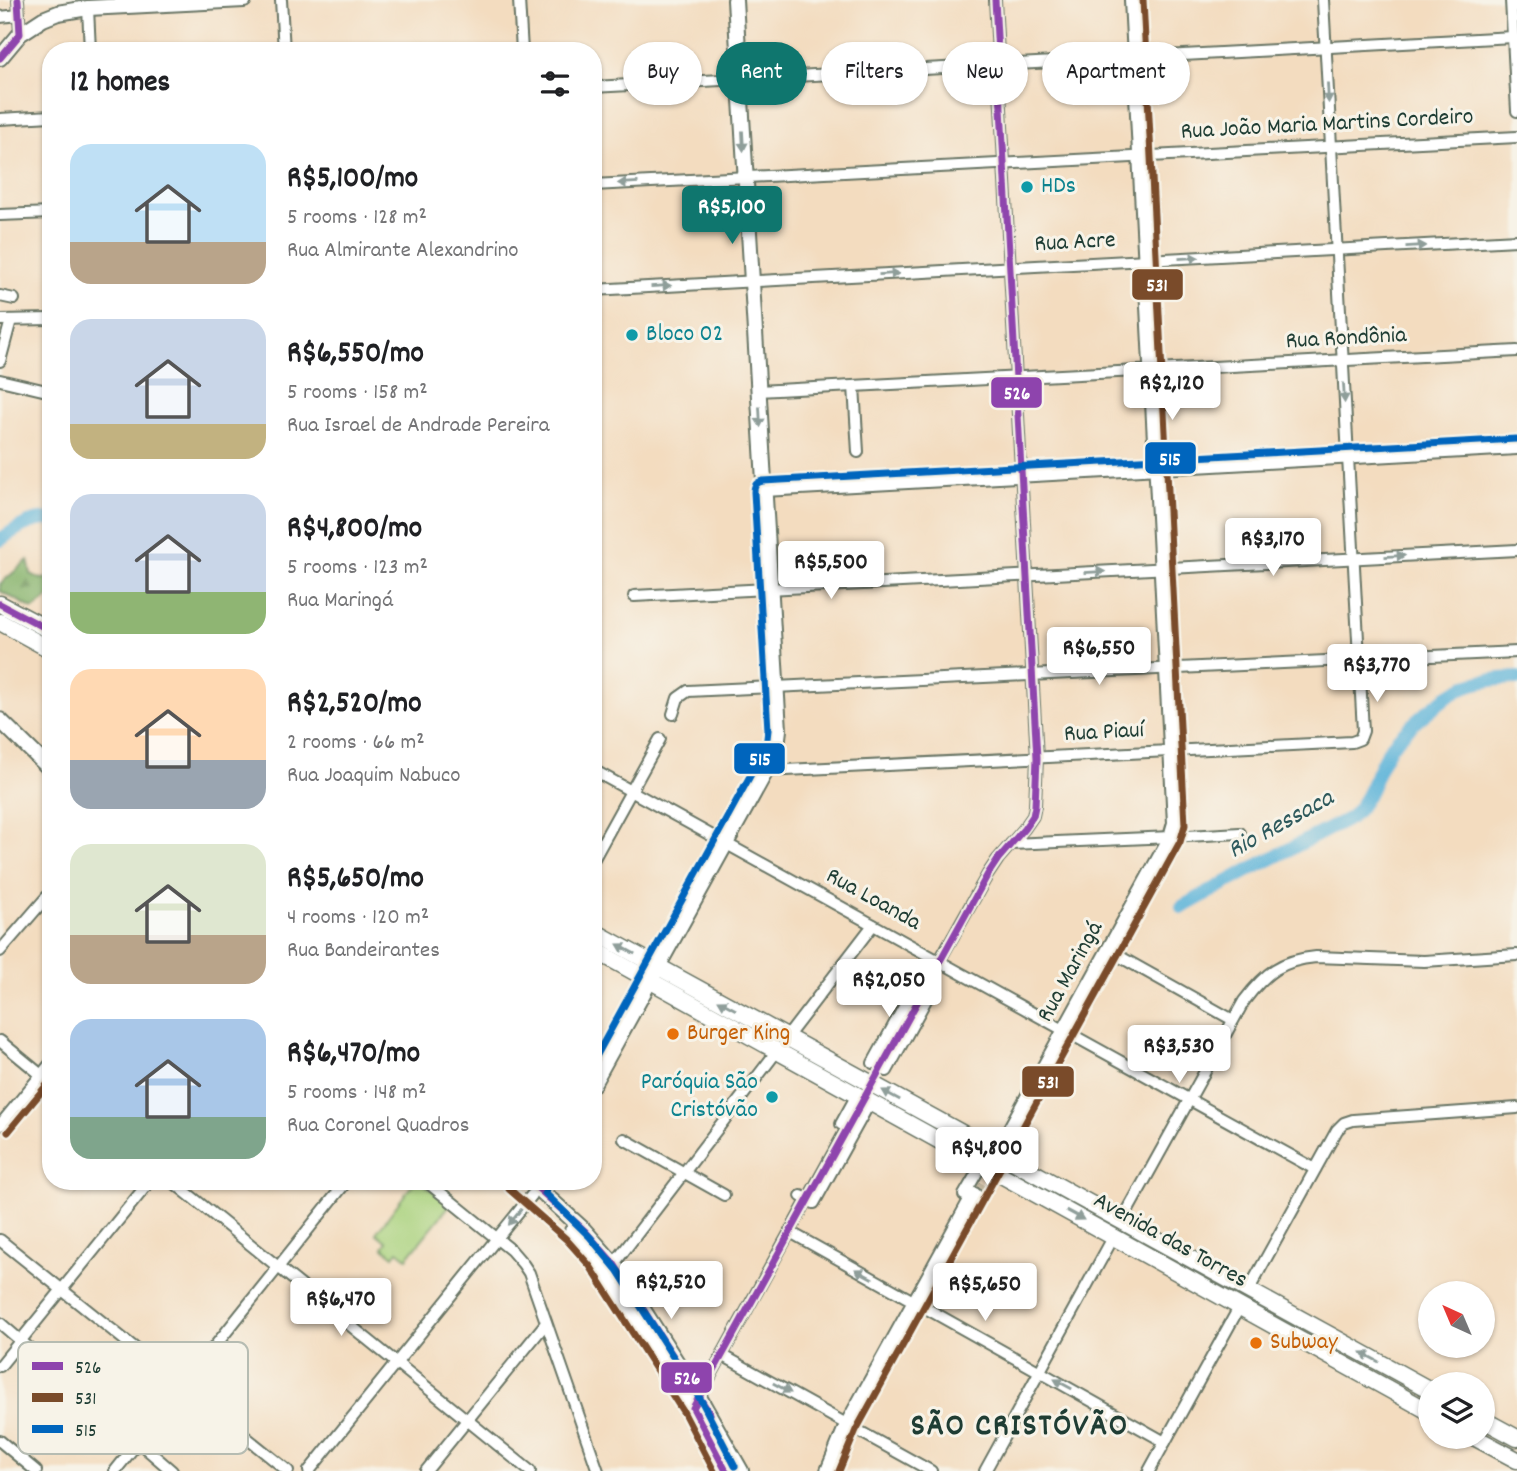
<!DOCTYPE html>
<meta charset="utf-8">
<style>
:root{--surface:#fff;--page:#f6f6f6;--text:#202124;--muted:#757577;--accent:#0f766e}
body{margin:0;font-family:Dekko,sans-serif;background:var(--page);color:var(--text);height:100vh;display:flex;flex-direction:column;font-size:26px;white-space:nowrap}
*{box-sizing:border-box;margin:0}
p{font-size:23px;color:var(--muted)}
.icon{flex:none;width:38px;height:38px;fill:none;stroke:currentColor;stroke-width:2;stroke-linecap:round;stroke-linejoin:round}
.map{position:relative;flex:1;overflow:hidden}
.side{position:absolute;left:42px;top:42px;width:560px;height:1148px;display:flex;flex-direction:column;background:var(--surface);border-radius:28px;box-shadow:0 2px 5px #0004}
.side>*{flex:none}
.top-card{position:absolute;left:623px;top:42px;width:665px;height:63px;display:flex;gap:14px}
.needle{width:46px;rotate:316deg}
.buttons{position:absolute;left:1418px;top:1281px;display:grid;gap:14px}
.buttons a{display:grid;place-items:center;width:77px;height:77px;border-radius:50%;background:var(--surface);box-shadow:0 2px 5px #0004;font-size:35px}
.price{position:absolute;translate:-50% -60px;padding:0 16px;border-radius:7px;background:#fff;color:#222;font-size:23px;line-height:46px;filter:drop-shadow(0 2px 4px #0008)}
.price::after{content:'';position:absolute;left:50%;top:42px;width:21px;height:16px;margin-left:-10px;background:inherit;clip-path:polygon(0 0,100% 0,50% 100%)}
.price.on{background:var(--accent);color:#fff}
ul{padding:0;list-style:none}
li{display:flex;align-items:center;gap:21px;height:175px;padding:0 28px}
li span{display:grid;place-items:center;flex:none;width:196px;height:140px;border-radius:21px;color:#555}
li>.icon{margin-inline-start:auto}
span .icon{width:84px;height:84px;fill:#fffc;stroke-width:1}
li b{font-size:30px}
h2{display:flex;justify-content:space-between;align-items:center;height:84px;padding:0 28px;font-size:30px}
.tag{padding:0 24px;border-radius:32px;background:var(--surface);box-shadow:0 2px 5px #0004;font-size:24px;line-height:63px}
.tag.on{background:var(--accent);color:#fff}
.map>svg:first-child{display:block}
</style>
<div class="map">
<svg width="1517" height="1471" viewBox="0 0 1517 1471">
<defs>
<pattern id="forest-firs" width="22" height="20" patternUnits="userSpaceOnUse" patternTransform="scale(1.75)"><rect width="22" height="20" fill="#86b36c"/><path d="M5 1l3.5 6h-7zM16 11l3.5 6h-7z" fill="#6d935a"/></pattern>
</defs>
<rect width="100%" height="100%" fill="#f7f3e8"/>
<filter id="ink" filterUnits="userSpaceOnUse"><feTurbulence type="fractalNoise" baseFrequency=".0143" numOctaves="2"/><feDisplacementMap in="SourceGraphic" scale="14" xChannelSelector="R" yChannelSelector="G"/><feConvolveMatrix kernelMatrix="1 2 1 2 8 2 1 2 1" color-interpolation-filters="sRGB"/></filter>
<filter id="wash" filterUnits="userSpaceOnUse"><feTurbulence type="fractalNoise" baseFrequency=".00686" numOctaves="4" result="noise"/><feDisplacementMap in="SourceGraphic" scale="28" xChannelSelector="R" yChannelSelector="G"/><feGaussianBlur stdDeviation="1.57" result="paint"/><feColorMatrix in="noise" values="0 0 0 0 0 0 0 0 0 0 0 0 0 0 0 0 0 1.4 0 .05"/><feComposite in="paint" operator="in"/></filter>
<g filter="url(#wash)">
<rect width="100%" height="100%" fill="#f3dcbf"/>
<path fill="#a8d17c" stroke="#648758" stroke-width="2" d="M415,1181H420L450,1205L407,1258L398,1251L394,1256L383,1247L387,1242L376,1233Z"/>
<path fill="url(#forest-firs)" stroke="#527850" stroke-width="2" d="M28,560L31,574L41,579L51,578V596L33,609L0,591V584Z"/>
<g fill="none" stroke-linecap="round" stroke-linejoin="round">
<g stroke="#5cb3d9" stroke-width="14">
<path d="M0,540C17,528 30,519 51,519"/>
<path d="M1182,907L1251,869L1350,818C1372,797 1373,777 1387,753C1398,734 1444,696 1464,687C1480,680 1500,679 1517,678"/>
</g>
</g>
</g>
<g filter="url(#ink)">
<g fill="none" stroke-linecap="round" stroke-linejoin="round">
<path stroke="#c9bca3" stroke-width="10" stroke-dasharray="10 5" stroke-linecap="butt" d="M853,1117L880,1067"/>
<path stroke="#c9bca3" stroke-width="14" stroke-dasharray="14 7" stroke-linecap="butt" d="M974,1195L1011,1128"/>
<g stroke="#697565" stroke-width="14">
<g id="minor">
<path d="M18,0L20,34"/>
<path d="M281,0L284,51"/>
<path d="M519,0L522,51"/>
<path d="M1511,0L1517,111"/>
<path d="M88,8L90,51"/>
<path d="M0,17L19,15"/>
<path d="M593,87L1513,37"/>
<path d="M0,119L51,116"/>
<path d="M593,185L1517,137"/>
<path d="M0,215L51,213"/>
<path d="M593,290L1517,240"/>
<path d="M0,296L14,299"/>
<path d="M0,320L51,319"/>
<path d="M0,361L11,320"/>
<path d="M0,380L51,392"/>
<path d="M854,386L858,452"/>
<path d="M758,391L1517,351"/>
<path d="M764,491L1517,449"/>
<path d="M634,596L1517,550"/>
<path d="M673,714L678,698L688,691L1517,652"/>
<path d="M44,764L51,751"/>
<path d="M593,770L1315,1169"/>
<path d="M766,771L1352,742L1360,739L1363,731L1323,0"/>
<path d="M1011,844L1171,837L1240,833"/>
<path d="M593,860L660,739"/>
<path d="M1108,950L1233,1020"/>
<path d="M0,951L51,892"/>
<path d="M787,1037L873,925"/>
<path d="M0,1041L51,1083"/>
<path d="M873,1063L918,981L932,989L887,1071"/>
<path d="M880,1067L988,874L998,859L1024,829L1033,816L1035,806L1037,758L995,0"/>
<path d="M841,1124L857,1095"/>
<path d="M0,1125L51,1063"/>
<path d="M624,1139L724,1195"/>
<path d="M172,1181L530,1471"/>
<path d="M426,1181L511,1250L523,1264L529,1273L598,1471"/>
<path d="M964,1195L982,1164"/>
<path d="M801,1196L814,1203L870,1102"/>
<path d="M1122,1221L1244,1001C1265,973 1281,960 1316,957L1424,961L1517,955"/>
<path d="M790,1232L1165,1442"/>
<path d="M0,1240L288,1471"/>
<path d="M614,1264L777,1051"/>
<path d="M1248,1291L1337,1130L1344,1123L1353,1120L1517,1108"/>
<path d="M0,1323L172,1471"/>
<path d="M722,1355L931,1471"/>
<path d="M0,1366L150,1181"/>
<path d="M699,1397L853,1117"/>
<path d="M0,1441L36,1471"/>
<path d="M115,1471L347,1181"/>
<path d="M309,1471L532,1195"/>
<path d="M426,1471L546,1323"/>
<path d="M985,1471L1114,1236"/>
<path d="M1149,1471L1240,1306"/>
</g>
</g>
<g stroke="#697565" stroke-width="18">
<g id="major">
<path d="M0,58L20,34L43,19L58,13L88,8L244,0"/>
<path d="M0,720L51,770"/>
<path d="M593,1084L766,771C773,758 778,745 779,730L735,0"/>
<path d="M1011,1128L1171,837L1175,823L1132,0"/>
<path d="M530,1181L584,1230L614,1264L699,1397L741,1471"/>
<path d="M572,1231L598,1260L610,1277L693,1408L726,1471"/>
<path d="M828,1471L847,1425L974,1195"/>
</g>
</g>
<g stroke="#697565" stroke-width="19">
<g id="highway">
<path d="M0,604L51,631"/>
<path d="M0,622L51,650"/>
<path d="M593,931L1430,1390"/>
<path d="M593,949L1430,1412"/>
<path d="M1482,1419L1517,1438"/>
<path d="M1474,1437L1517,1460"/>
</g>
</g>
<use href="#minor" stroke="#fff" stroke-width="10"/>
<use href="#major" stroke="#fff" stroke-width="14"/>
<use href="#highway" stroke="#fff" stroke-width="16"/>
<g stroke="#f7f3e8" stroke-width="12">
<g id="bus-1">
<path d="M0,58L20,34L18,0"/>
<path d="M0,604L51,631"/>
<path d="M530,1181L585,1231L614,1264L710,1414"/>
<path d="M726,1471L693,1408L988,874L998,859L1024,829L1033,816L1035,806L1037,758L995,0"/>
</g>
</g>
<g stroke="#f7f3e8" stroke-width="12">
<g id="bus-2">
<path d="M8,1132L51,1080"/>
<path d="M509,1189L566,1239L590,1266L684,1413L714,1471"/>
<path d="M839,1471L856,1430L1180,842L1185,825L1143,0"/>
</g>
</g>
<g stroke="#f7f3e8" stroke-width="12">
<g id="bus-3">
<path d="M593,1062L766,747L768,730L754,492C754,485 757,482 763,481L1516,439"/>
<path d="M548,1186L545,1193L590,1237L618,1271L702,1402L735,1466"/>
</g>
</g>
<use href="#bus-1" stroke="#8e44ad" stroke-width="7"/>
<use href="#bus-2" stroke="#7a4b2a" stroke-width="7"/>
<use href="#bus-3" stroke="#0065bd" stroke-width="7"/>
</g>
<defs><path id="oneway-solid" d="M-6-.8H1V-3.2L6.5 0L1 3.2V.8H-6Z" transform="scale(1.75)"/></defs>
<g fill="#8f9e9a">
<use href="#oneway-solid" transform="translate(1328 93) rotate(87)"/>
<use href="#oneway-solid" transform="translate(743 141) rotate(87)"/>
<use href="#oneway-solid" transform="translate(628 183) rotate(177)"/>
<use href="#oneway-solid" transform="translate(1416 246) rotate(-3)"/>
<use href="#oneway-solid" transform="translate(1189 258) rotate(-3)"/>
<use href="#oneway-solid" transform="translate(889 274) rotate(-3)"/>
<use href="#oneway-solid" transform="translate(661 286) rotate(-3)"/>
<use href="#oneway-solid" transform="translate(1344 393) rotate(87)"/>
<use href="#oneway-solid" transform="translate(760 417) rotate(87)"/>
<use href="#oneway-solid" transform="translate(1395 556) rotate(-3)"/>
<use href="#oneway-solid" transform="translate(1095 572) rotate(-3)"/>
<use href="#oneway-solid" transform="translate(626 949) rotate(-151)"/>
<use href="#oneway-solid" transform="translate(727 1005) rotate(-151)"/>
<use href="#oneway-solid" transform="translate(891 1095) rotate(-151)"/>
<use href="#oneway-solid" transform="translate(1075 1215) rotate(29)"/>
<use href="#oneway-solid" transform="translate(515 1217) rotate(129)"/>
<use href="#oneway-solid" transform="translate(864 1274) rotate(-151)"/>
<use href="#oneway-solid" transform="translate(1370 1357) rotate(-151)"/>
<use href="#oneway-solid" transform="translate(1063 1384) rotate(-151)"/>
<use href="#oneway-solid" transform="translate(782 1388) rotate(29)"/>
</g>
</g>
<g fill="#0f9aa8" stroke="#f7f3e8" stroke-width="2.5">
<circle cx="1027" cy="187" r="7"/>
<circle cx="632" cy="335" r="7"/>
<circle cx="772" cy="1097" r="7"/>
</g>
<g fill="#e8710a" stroke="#f7f3e8" stroke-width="2.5">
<circle cx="673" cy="1034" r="7"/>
<circle cx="1256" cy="1343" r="7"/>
</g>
<g text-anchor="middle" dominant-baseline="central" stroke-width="6" stroke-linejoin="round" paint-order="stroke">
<g font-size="24" fill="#1f3d34" stroke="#f7f3e8">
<text transform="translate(1327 125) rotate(-3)">Rua João Maria Martins Cordeiro</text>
<text transform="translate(1075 243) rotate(-3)">Rua Acre</text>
<text transform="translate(1346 339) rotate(-3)">Rua Rondônia</text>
<text transform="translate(1104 733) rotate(-3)">Rua Piauí</text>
<text transform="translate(873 900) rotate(29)">Rua Loanda</text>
<text transform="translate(1071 972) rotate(-61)">Rua Maringá</text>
<text transform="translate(1170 1241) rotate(29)">Avenida das Torres</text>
</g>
<g font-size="24" fill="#0d838f" stroke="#f7f3e8" text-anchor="start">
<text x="1041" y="187">HDs</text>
<text x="646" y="335">Bloco 02</text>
<text x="758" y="1083" text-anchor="end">Paróquia São<tspan x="758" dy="28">Cristóvão</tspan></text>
</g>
<g font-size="24" fill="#c56008" stroke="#f7f3e8" text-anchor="start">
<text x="687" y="1034">Burger King</text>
<text x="1270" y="1343">Subway</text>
</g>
<g font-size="26" font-style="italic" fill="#2e5a5d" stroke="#f7f3e8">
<text transform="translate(1281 825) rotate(-29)">Rio Ressaca</text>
</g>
<g font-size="32" font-weight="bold" letter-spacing="2" fill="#1f3d34" stroke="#f7f3e8">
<text x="1020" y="1428">SÃO CRISTÓVÃO</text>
</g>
</g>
<rect x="18" y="1342" width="230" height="112" rx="10" fill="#f7f3e8" stroke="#b6bcb2" stroke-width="2"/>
<rect x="32" y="1362" width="31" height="8" fill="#8e44ad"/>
<rect x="32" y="1393" width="31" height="9" fill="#7a4b2a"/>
<rect x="32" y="1425" width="31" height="8" fill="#0065bd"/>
<g font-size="19" fill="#1f3d34">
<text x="75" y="1373">526</text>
<text x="75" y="1404">531</text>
<text x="75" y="1436">515</text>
</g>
<g stroke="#f7f3e8" stroke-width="2.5">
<rect x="1131" y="268" width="53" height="33" rx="7" fill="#7a4b2a"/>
<rect x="990" y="376" width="53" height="33" rx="7" fill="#8e44ad"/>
<rect x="1144" y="441" width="53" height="34" rx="7" fill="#0065bd"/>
<rect x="733" y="742" width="53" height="33" rx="7" fill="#0065bd"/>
<rect x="1021" y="1065" width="54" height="33" rx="7" fill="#7a4b2a"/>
<rect x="660" y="1361" width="53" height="33" rx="7" fill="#8e44ad"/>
</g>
<g font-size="19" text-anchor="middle" font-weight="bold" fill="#fff">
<text x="1157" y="291">531</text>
<text x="1017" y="399">526</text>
<text x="1170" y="465">515</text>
<text x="760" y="765">515</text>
<text x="1048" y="1088">531</text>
<text x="687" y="1384">526</text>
</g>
</svg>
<div class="buttons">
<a><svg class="needle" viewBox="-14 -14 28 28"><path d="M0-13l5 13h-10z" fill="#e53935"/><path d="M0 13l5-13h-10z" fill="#757577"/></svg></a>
<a><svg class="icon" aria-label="layers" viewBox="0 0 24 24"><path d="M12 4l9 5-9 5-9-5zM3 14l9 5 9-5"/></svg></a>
</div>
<b class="price on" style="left:732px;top:246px">R$5,100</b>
<b class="price" style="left:1172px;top:422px">R$2,120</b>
<b class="price" style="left:1273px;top:578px">R$3,170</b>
<b class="price" style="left:831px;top:601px">R$5,500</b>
<b class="price" style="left:1099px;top:687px">R$6,550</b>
<b class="price" style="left:1377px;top:704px">R$3,770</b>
<b class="price" style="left:889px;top:1019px">R$2,050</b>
<b class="price" style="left:1179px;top:1085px">R$3,530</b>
<b class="price" style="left:987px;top:1187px">R$4,800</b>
<b class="price" style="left:671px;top:1321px">R$2,520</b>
<b class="price" style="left:985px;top:1323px">R$5,650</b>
<b class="price" style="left:341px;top:1338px">R$6,470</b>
<div class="top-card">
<a class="tag">Buy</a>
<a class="tag on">Rent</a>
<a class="tag">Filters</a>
<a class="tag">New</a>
<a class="tag">Apartment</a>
</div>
<section class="side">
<h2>12 homes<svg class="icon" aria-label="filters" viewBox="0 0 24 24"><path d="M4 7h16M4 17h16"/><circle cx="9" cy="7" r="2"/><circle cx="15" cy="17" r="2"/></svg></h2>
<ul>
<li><span style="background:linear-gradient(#bfe0f5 70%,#b9a48a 0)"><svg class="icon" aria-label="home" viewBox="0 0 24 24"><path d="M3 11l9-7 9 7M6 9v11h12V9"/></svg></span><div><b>R$5,100/mo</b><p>5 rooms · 128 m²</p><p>Rua Almirante Alexandrino</p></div></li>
<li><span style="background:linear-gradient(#c9d6e8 75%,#c2b280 0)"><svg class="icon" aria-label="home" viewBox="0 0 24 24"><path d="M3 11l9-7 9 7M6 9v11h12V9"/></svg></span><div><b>R$6,550/mo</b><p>5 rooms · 158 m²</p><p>Rua Israel de Andrade Pereira</p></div></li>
<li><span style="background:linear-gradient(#c9d6e8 70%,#8fb573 0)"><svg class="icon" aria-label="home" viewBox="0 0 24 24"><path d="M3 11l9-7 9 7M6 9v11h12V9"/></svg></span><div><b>R$4,800/mo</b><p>5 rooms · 123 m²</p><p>Rua Maringá</p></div></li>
<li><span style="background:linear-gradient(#ffd9b3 65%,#9aa5b1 0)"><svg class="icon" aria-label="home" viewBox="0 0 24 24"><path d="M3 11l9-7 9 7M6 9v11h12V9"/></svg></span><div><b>R$2,520/mo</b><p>2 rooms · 66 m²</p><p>Rua Joaquim Nabuco</p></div></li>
<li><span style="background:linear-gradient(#dfe7d0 65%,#b9a48a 0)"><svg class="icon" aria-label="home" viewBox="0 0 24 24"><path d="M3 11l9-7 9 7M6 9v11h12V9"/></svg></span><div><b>R$5,650/mo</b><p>4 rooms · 120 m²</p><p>Rua Bandeirantes</p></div></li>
<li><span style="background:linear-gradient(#a9c7e8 70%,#7fa58c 0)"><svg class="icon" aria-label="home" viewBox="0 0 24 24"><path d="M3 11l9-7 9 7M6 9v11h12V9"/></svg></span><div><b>R$6,470/mo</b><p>5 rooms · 148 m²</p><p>Rua Coronel Quadros</p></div></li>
</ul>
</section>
</div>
